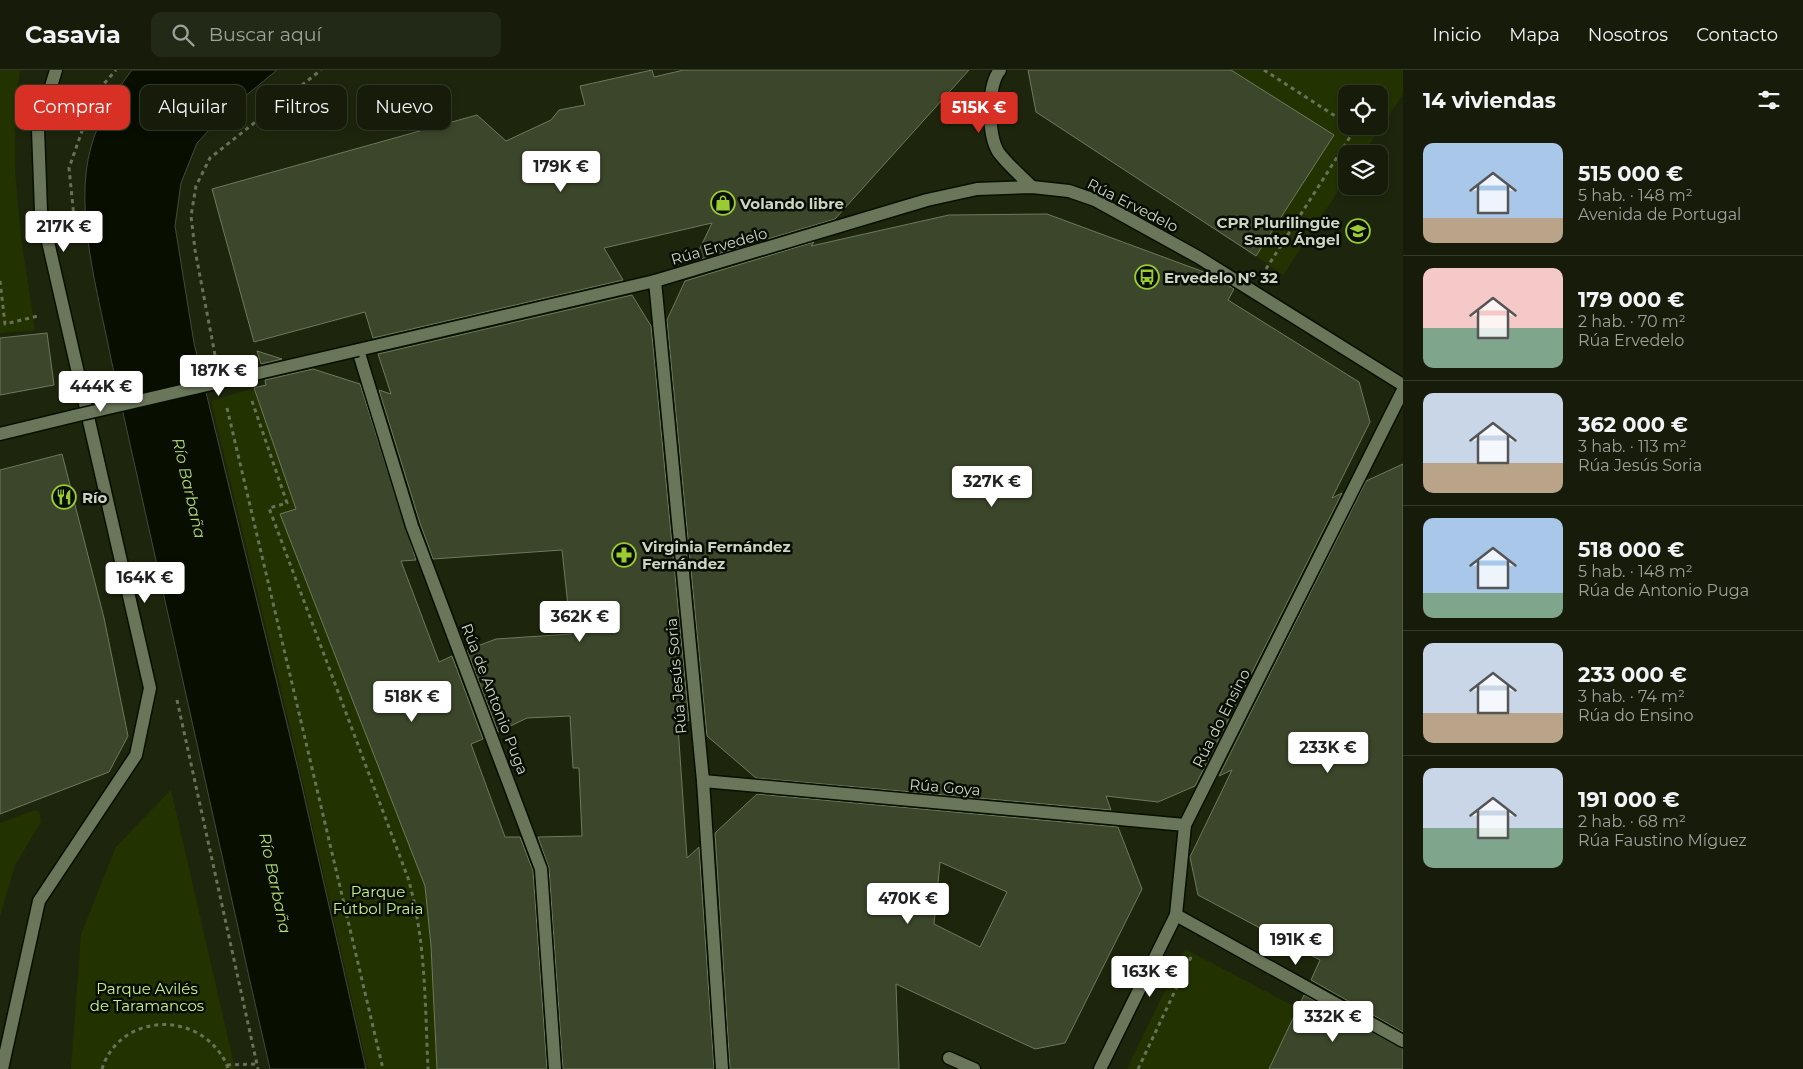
<!DOCTYPE html>
<html lang="es">
<meta charset="utf-8">
<style>
:root{--surface:#161c09;--page:#232917;--text:#f1f3f6;--muted:#9ea19c;--line:#353a2a;--accent:#d93025}
body{margin:0;font-family:Montserrat,sans-serif;background:var(--page);color:var(--text);height:100vh;display:flex;flex-direction:column;font-size:19px;white-space:nowrap}
*{box-sizing:border-box;margin:0}
p{font-size:16px;color:var(--muted)}
.icon{flex:none;width:28px;height:28px;fill:none;stroke:currentColor;stroke-width:2;stroke-linecap:round;stroke-linejoin:round}
.map{position:relative;flex:1;overflow:hidden}
.panel{display:flex;flex-direction:column;background:var(--surface);width:400px}
.panel>*{flex:none}
.top-card{position:absolute;left:15px;top:15px;width:475px;height:45px;display:flex;gap:10px}
.tools{position:absolute;left:1338px;top:15px;display:grid;gap:10px}
.tools a{display:grid;place-items:center;width:50px;height:50px;border-radius:10px;background:var(--surface);box-shadow:0 2px 8px #0003,0 0 0 1px var(--line);font-size:25px}
.price{position:absolute;translate:-50% -42px;padding:0 11px;border-radius:5px;background:#fff;color:#222;font-size:16px;line-height:32px;filter:drop-shadow(0 1px 2px #0008)}
.price::after{content:'';position:absolute;left:50%;top:30px;width:15px;height:11px;margin-left:-8px;background:inherit;clip-path:polygon(0 0,100% 0,50% 100%)}
.price.active{background:var(--accent);color:#fff}
ul{padding:0;list-style:none}
li{display:flex;align-items:center;gap:15px;height:125px;padding:0 20px}
li+li{border-top:1px solid var(--line)}
li span{display:grid;place-items:center;flex:none;width:140px;height:100px;border-radius:10px;color:#555}
li>.icon{margin-inline-start:auto}
span .icon{width:60px;height:60px;fill:#fffc;stroke-width:1}
li b{font-size:21px}
h2{display:flex;justify-content:space-between;align-items:center;height:60px;padding:0 20px;font-size:21px}
.chip{padding:0 18px;border-radius:10px;background:var(--surface);box-shadow:0 2px 8px #0003,0 0 0 1px var(--line);font-size:18px;line-height:45px}
.chip.active{background:var(--accent);color:#fff}
header{display:flex;align-items:center;gap:30px;box-sizing:border-box;height:70px;padding:0 25px;background:var(--surface);border-bottom:1px solid var(--line)}
header strong{font-size:24px}
nav{display:flex;gap:28px;margin-inline-start:auto;font-size:18px}
.search{width:350px;height:45px;background:var(--page);display:flex;align-items:center;gap:12px;box-sizing:border-box;padding:0 18px;border-radius:10px;color:var(--muted);font-size:19px}
main{display:flex;flex:1;min-height:0}
.map>svg:first-child{display:block}
</style>
<header>
<strong>Casavia</strong>
<div class="search"><svg class="icon" aria-label="search" viewBox="0 0 24 24"><circle cx="10" cy="10" r="6"/><path d="M15 15l6 6"/></svg>Buscar aquí</div>
<nav><a>Inicio</a><a>Mapa</a><a>Nosotros</a><a>Contacto</a></nav>
</header>
<main>
<div class="map">
<svg width="1403" height="999" viewBox="0 0 1403 999">
<rect width="100%" height="100%" fill="#1d260c"/>
<g fill="#233300" fill-rule="evenodd">
<path d="M0,0H20L15,32V101L21,168L35,260L0,263Z"/>
<path d="M1231,0H1403V24L1363,84H1346V109L1283,205L1256,186L1334,65ZM1346,24H1379V56H1346Z"/>
<path d="M254,318L296,439L280,444L425,816L431,876L437,999H368L290,656L211,331Z"/>
<path d="M171,720L235,999H71L81,865L116,777Z"/>
<path d="M35,740L39,742L41,752L15,795L0,846V753Z"/>
<path d="M1185,879L1297,938L1269,999H1127Z"/>
</g>
<path fill="#080f00" stroke="#434a3b" d="M132,0H277L226,42L197,73L181,113L175,156L194,273L298,699L366,999H270L254,929L111,289C99,226 73,140 91,77C98,51 115,22 132,0Z"/>
<g fill="#3b462a" stroke="#6d7a5c" fill-rule="evenodd">
<path d="M652,0L654,7L684,0H969L835,149L694,191L712,153L604,178L623,210L373,268L365,242L254,272L212,119L477,45L506,71L551,50L559,40L585,35L580,16Z"/>
<path d="M1028,0H1231L1334,65L1256,186L1036,42Z"/>
<path d="M1047,144L1212,205L1234,219L1228,230L1359,312L1370,352L1332,428L1342,423L1195,716L1158,732L1106,726L1111,740L756,708L707,666L667,250L685,211L814,172L811,176L949,145Z"/>
<path d="M632,225L651,256L689,651L677,642L687,788L699,777L714,999H563L549,798L538,767L582,766L579,698H573L570,646L527,648L498,662L467,580L496,569L571,564L562,480L433,489L420,453L379,320L391,324L378,284Z"/>
<path d="M47,263L54,315L0,325V268Z"/>
<path d="M257,281L282,289L261,294Z"/>
<path d="M313,299L360,314L416,490L401,491L439,592L452,586L483,669L471,674L505,767H520L533,801L547,999H437L431,876L425,816L280,444L296,439L254,318L266,315L265,310Z"/>
<path d="M62,384L104,548L128,666L109,702L0,744V400Z"/>
<path d="M1403,394V962L1311,910L1320,890L1198,825L1190,787L1232,700L1219,706L1366,411Z"/>
<path d="M757,724L1118,757L1142,819L1065,973L1035,979L896,914L899,999H730L715,763ZM940,792L1007,822L980,877L934,854Z"/>
<path d="M1304,925L1403,979V999H1269Z"/>
</g>
<g fill="none" stroke-linecap="round" stroke-linejoin="round">
<g stroke="#070f00" stroke-width="15">
<g id="minor">
<path d="M655,211L703,711L722,999"/>
<path d="M358,280L412,456L541,799L555,999"/>
<path d="M703,711L1185,755"/>
<path d="M1176,845L1403,971"/>
<path d="M949,988L974,999"/>
<path d="M2,999L39,831L136,685L150,618L41,141L38,59L56,0"/>
<path d="M1100,999L1176,845L1185,755L1403,320"/>
</g>
</g>
<g stroke="#070f00" stroke-width="15">
<g id="tertiary">
<path d="M1000,0C987,15 987,66 999,83C1008,95 1021,106 1032,117"/>
<path d="M358,280L655,211L927,130L977,119L1032,117L1069,121L1095,130L1198,187L1403,315"/>
<path d="M0,364L74,346"/>
</g>
</g>
<g stroke="#69715b" stroke-width="3" stroke-dasharray="4 4" stroke-linecap="butt">
<path d="M1264,0L1346,53"/>
<path d="M75,157L69,98L95,24L116,0"/>
<path d="M1266,199L1355,59L1351,56"/>
<path d="M0,211L5,254L38,246"/>
<path d="M215,285L195,180L191,146L196,116L210,88L321,0"/>
<path d="M252,331L287,433L269,438L408,808C426,870 425,935 428,999"/>
<path d="M227,338L383,999"/>
<path d="M177,630L258,999"/>
<path d="M227,995L257,994"/>
<path d="M102,999C116,953 174,941 209,971C217,978 225,988 228,999"/>
<path d="M1138,999L1192,885"/>
</g>
<use href="#minor" stroke="#6a7659" stroke-width="12"/>
<use href="#tertiary" stroke="#6a7659" stroke-width="12"/>
<g stroke="#070f00" stroke-width="15" stroke-linecap="butt">
<path id="tertiary-bridge" d="M74,346L358,280"/>
</g>
<use href="#tertiary-bridge" stroke="#6a7659" stroke-width="12"/>
</g>
<defs>
<g id="shop-ring" transform="scale(1.25)"><circle r="9.5" fill="#090e04" stroke="#9bcb33" stroke-width="1.5"/><path d="M-5-2.5h2.3a2.7 3.5 0 0 1 5.4 0H5L5.5 6h-11ZM-1.5-2.5h3a1.5 2.3 0 0 0-3 0Z" fill="#9bcb33"/></g>
<g id="school-ring" transform="scale(1.25)"><circle r="9.5" fill="#090e04" stroke="#9bcb33" stroke-width="1.5"/><path d="M0-5L7-2L0 1L-7-2ZM-4 1L0 2.5L4 1V4Q0 6-4 4Z" fill="#9bcb33"/></g>
<g id="bus-ring" transform="scale(1.25)"><circle r="9.5" fill="#090e04" stroke="#9bcb33" stroke-width="1.5"/><path d="M-5-6H5V4H4V6H2V4H-2V6H-4V4H-5ZM-3.5-4V0h7V-4ZM-3.5 1.2v1.5H-2V1.2ZM2 1.2v1.5H3.5V1.2Z" fill="#9bcb33"/></g>
<g id="restaurant-ring" transform="scale(1.25)"><circle r="9.5" fill="#090e04" stroke="#9bcb33" stroke-width="1.5"/><path d="M-5-6h1v4h1v-4h1v4h1v-4h1v5L-1.5 .5V6h-2V.5L-5-1ZM5-6V6H3V1.5H1.5Q1.5-4 5-6Z" fill="#9bcb33"/></g>
<g id="pharmacy-ring" transform="scale(1.25)"><circle r="9.5" fill="#090e04" stroke="#9bcb33" stroke-width="1.5"/><path d="M-2-6h4v4h4v4h-4v4h-4v-4h-4v-4h4Z" fill="#9bcb33"/></g>
</defs>
<g fill-rule="evenodd">
<use href="#shop-ring" x="723" y="133"/>
<use href="#school-ring" x="1358" y="161"/>
<use href="#bus-ring" x="1147" y="207"/>
<use href="#restaurant-ring" x="64" y="427"/>
<use href="#pharmacy-ring" x="624" y="485"/>
</g>
<g text-anchor="middle" dominant-baseline="central" stroke-width="5" stroke-linejoin="round" paint-order="stroke">
<g font-size="15" font-weight="bold" fill="#cdd4c4" stroke="#090e04" text-anchor="start">
<text x="740" y="133">Volando libre</text>
<text x="1340" y="152" text-anchor="end">CPR Plurilingüe<tspan x="1340" dy="17">Santo Ángel</tspan></text>
<text x="1164" y="207">Ervedelo Nº 32</text>
<text x="82" y="427">Río</text>
<text x="642" y="476">Virginia Fernández<tspan x="642" dy="17">Fernández</tspan></text>
</g>
<g font-size="15" fill="#cdd4c4" stroke="#090e04">
<text transform="translate(1133 135) rotate(27)">Rúa Ervedelo</text>
<text transform="translate(719 176) rotate(-16)">Rúa Ervedelo</text>
<text transform="translate(676 606) rotate(-95)">Rúa Jesús Soria</text>
<text transform="translate(495 629) rotate(69)">Rúa de Antonio Puga</text>
<text transform="translate(1221 648) rotate(-63)">Rúa do Ensino</text>
<text transform="translate(945 717) rotate(5)">Rúa Goya</text>
</g>
<g font-size="15" fill="#c9f088" stroke="#090e04">
<text x="378" y="821">Parque<tspan x="378" dy="17">Fútbol Praia</tspan></text>
<text x="147" y="918">Parque Avilés<tspan x="147" dy="17">de Taramancos</tspan></text>
</g>
<g font-size="16" font-style="italic" fill="#b3da73" stroke="#090e04">
<text transform="translate(189 418) rotate(77)">Río Barbaña</text>
<text transform="translate(275 813) rotate(78)">Río Barbaña</text>
</g>
</g>
</svg>
<div class="tools">
<a><svg class="icon" aria-label="locate" viewBox="0 0 24 24"><circle cx="12" cy="12" r="6"/><path d="M12 2v4M12 18v4M2 12h4M18 12h4"/></svg></a>
<a><svg class="icon" aria-label="layers" viewBox="0 0 24 24"><path d="M12 4l9 5-9 5-9-5zM3 14l9 5 9-5"/></svg></a>
</div>
<b class="price active" style="left:979px;top:64px">515K €</b>
<b class="price" style="left:561px;top:123px">179K €</b>
<b class="price" style="left:64px;top:183px">217K €</b>
<b class="price" style="left:219px;top:327px">187K €</b>
<b class="price" style="left:101px;top:343px">444K €</b>
<b class="price" style="left:992px;top:438px">327K €</b>
<b class="price" style="left:145px;top:534px">164K €</b>
<b class="price" style="left:580px;top:573px">362K €</b>
<b class="price" style="left:412px;top:653px">518K €</b>
<b class="price" style="left:1328px;top:704px">233K €</b>
<b class="price" style="left:908px;top:855px">470K €</b>
<b class="price" style="left:1296px;top:896px">191K €</b>
<b class="price" style="left:1150px;top:928px">163K €</b>
<b class="price" style="left:1333px;top:973px">332K €</b>
<div class="top-card">
<a class="chip active">Comprar</a>
<a class="chip">Alquilar</a>
<a class="chip">Filtros</a>
<a class="chip">Nuevo</a>
</div>
</div>
<section class="panel">
<h2>14 viviendas<svg class="icon" aria-label="filters" viewBox="0 0 24 24"><path d="M4 7h16M4 17h16"/><circle cx="9" cy="7" r="2"/><circle cx="15" cy="17" r="2"/></svg></h2>
<ul>
<li><span style="background:linear-gradient(#a9c7e8 75%,#b9a48a 0)"><svg class="icon" aria-label="home" viewBox="0 0 24 24"><path d="M3 11l9-7 9 7M6 9v11h12V9"/></svg></span><div><b>515 000 €</b><p>5 hab. · 148 m²</p><p>Avenida de Portugal</p></div></li>
<li><span style="background:linear-gradient(#f6c9c9 60%,#7fa58c 0)"><svg class="icon" aria-label="home" viewBox="0 0 24 24"><path d="M3 11l9-7 9 7M6 9v11h12V9"/></svg></span><div><b>179 000 €</b><p>2 hab. · 70 m²</p><p>Rúa Ervedelo</p></div></li>
<li><span style="background:linear-gradient(#c9d6e8 70%,#b9a48a 0)"><svg class="icon" aria-label="home" viewBox="0 0 24 24"><path d="M3 11l9-7 9 7M6 9v11h12V9"/></svg></span><div><b>362 000 €</b><p>3 hab. · 113 m²</p><p>Rúa Jesús Soria</p></div></li>
<li><span style="background:linear-gradient(#a9c7e8 75%,#7fa58c 0)"><svg class="icon" aria-label="home" viewBox="0 0 24 24"><path d="M3 11l9-7 9 7M6 9v11h12V9"/></svg></span><div><b>518 000 €</b><p>5 hab. · 148 m²</p><p>Rúa de Antonio Puga</p></div></li>
<li><span style="background:linear-gradient(#c9d6e8 70%,#b9a48a 0)"><svg class="icon" aria-label="home" viewBox="0 0 24 24"><path d="M3 11l9-7 9 7M6 9v11h12V9"/></svg></span><div><b>233 000 €</b><p>3 hab. · 74 m²</p><p>Rúa do Ensino</p></div></li>
<li><span style="background:linear-gradient(#c9d6e8 60%,#7fa58c 0)"><svg class="icon" aria-label="home" viewBox="0 0 24 24"><path d="M3 11l9-7 9 7M6 9v11h12V9"/></svg></span><div><b>191 000 €</b><p>2 hab. · 68 m²</p><p>Rúa Faustino Míguez</p></div></li>
</ul>
</section>
</main>
